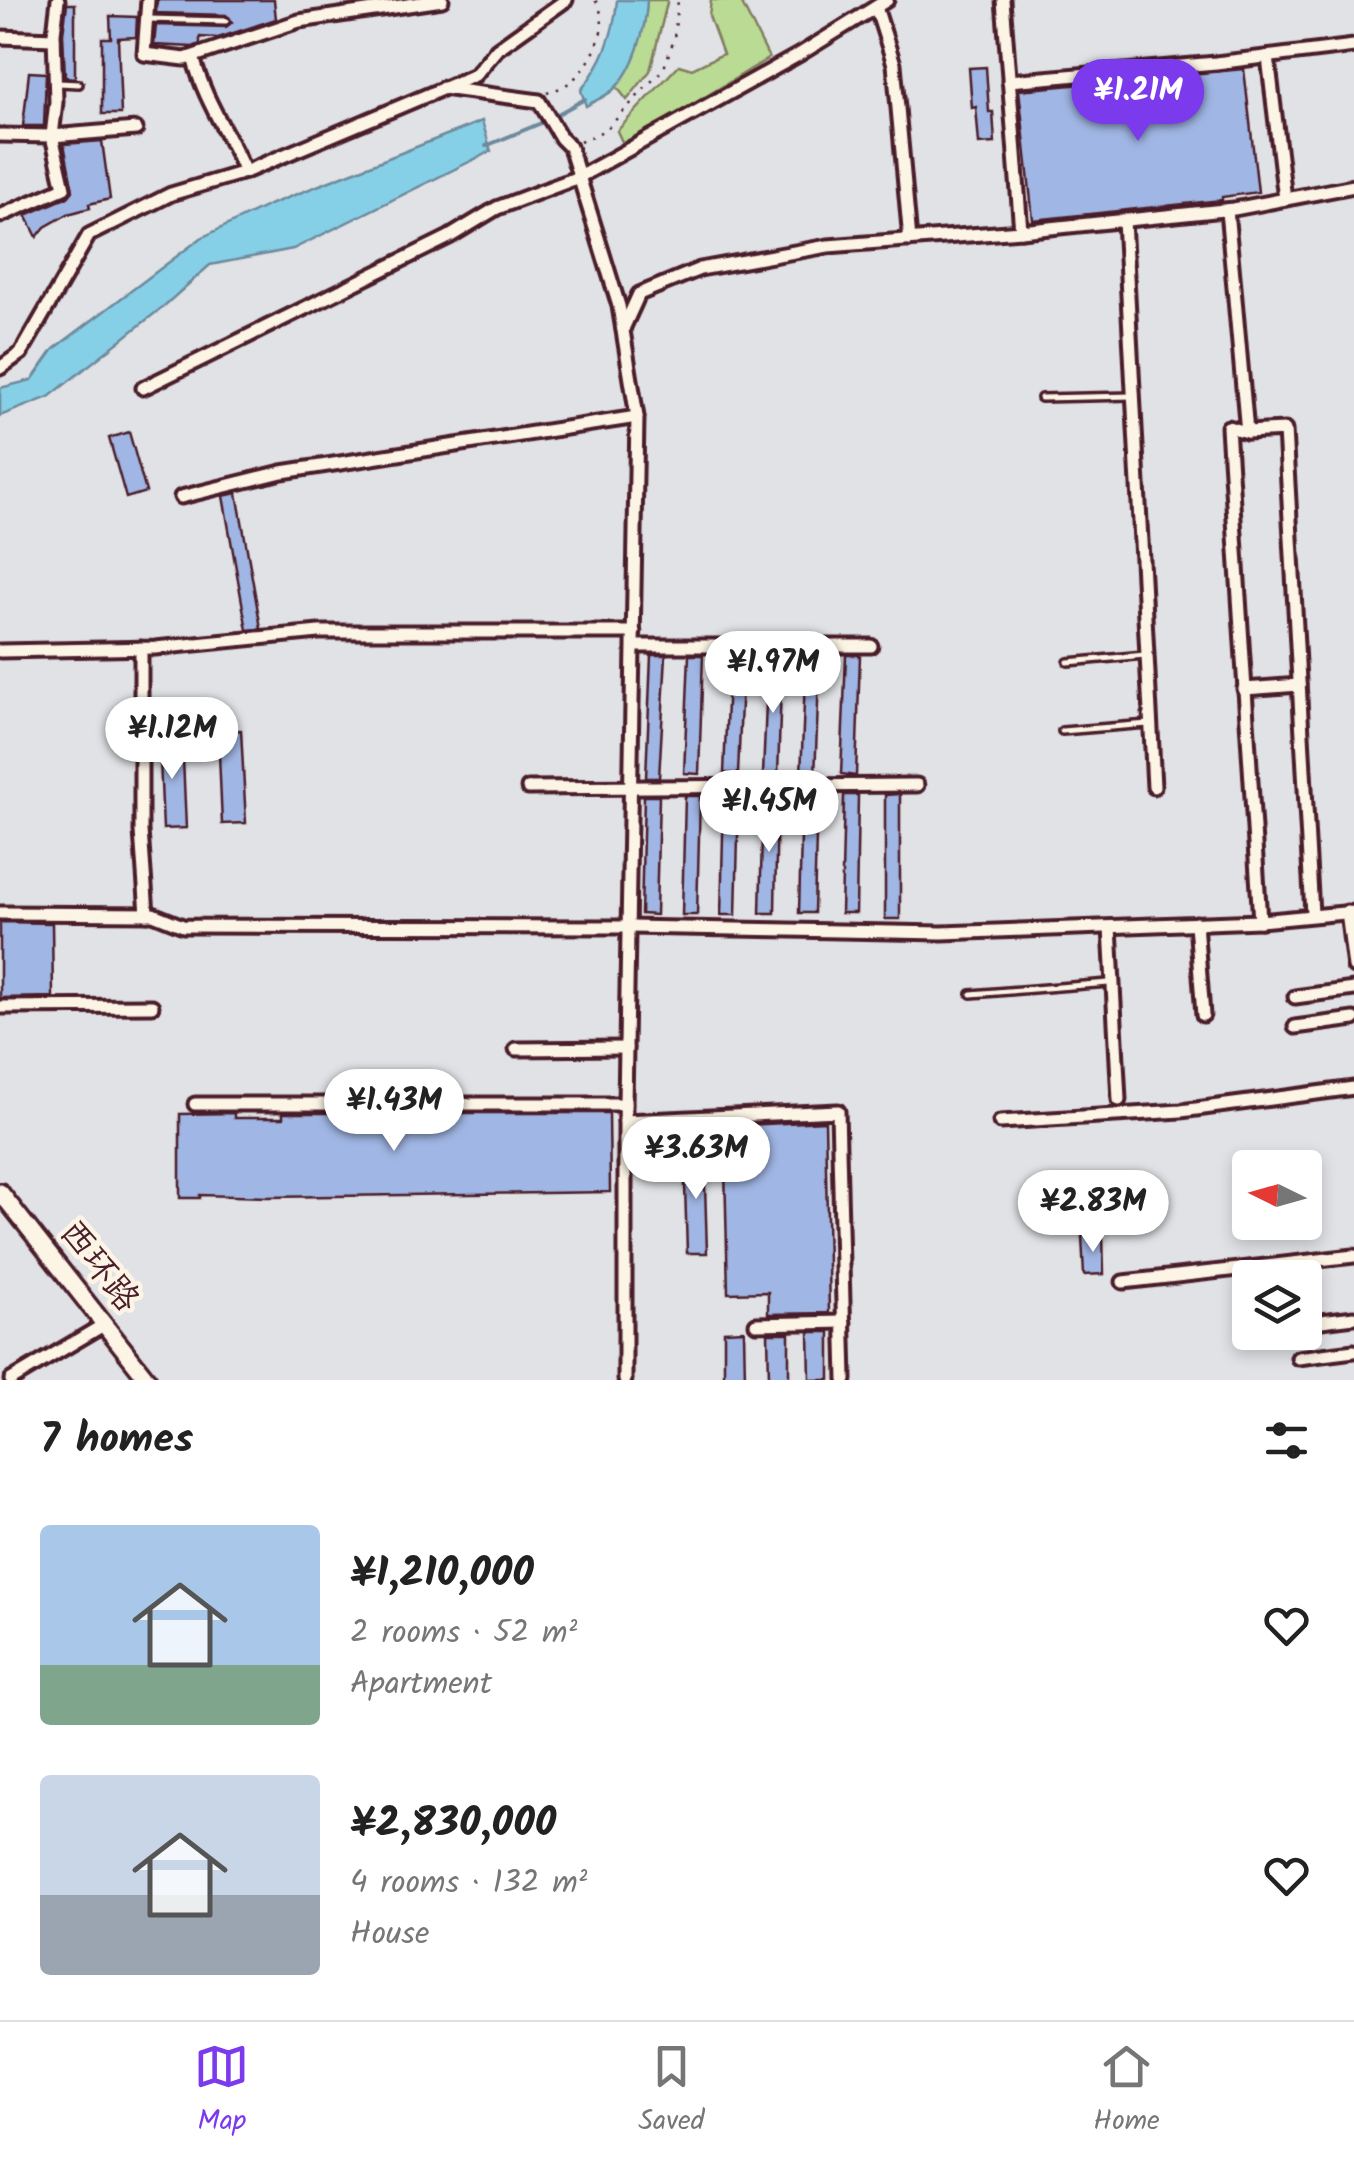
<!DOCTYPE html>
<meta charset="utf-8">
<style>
:root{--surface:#fff;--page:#f2f2f2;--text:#222;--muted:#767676;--line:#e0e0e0;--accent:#7c3aed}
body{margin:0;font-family:Kalam,"LXGW WenKai TC",sans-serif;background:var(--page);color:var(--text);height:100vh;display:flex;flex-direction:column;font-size:38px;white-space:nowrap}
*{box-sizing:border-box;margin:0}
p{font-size:32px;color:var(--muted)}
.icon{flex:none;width:55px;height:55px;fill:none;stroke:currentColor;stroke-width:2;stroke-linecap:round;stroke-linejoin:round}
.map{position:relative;height:1380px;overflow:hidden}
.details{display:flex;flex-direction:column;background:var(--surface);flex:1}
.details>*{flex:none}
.needle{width:65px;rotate:275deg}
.buttons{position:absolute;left:1232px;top:1150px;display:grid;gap:20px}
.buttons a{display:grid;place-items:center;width:90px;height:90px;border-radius:10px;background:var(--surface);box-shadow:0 5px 15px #0003;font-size:50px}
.price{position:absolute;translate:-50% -85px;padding:0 22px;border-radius:35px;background:#fff;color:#222;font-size:32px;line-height:65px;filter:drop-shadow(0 2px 5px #0008)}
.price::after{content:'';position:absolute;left:50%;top:60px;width:30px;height:22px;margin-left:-15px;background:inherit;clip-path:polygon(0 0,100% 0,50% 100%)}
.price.on{background:var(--accent);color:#fff}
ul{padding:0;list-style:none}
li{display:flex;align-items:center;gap:30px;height:250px;padding:0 40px}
li span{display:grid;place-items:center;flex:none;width:280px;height:200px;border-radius:10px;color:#555}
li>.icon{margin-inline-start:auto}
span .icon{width:120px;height:120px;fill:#fffc;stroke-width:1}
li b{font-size:42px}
h2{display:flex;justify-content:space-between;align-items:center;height:120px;padding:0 40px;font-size:42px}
.tabs{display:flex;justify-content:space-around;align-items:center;height:140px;border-top:2px solid var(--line);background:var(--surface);font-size:28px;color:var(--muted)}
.tabs a{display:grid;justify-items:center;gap:5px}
.tabs .on{color:var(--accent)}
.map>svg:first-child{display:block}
</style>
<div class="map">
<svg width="1354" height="1380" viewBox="0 0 1354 1380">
<rect width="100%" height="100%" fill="#e0e2e5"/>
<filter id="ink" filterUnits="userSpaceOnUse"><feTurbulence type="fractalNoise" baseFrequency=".01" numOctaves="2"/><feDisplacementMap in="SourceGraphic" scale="20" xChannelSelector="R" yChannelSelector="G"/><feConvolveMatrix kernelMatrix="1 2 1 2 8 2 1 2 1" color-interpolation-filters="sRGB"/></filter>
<g filter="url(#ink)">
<g fill="#badb94" stroke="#827d60" stroke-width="2.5">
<path d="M647,0H667V3L650,71L627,100L616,86C634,55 645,37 647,0Z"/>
<path d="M711,0H740L769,58L624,146L617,131L679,65L692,69L723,54L709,16Z"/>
</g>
<g fill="#86d0e7" stroke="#6e899c" stroke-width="2.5">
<path d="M617,0H647C646,28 635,69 614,89C607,96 594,101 586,106L581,90C603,63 614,35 617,0Z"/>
<path d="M482,121L491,151L293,249L210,265L164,306L49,397L0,416V388L32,380L54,349L201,238L269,205Z"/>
</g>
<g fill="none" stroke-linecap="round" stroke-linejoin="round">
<g stroke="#6e899c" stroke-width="4">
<path d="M554,116L585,99"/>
<path d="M486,146L546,121"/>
</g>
</g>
<g fill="#a0b6e4" stroke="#4a1f2b" stroke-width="2.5">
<path d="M157,0H274L276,19L218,38L200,37V44L193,47L154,45L156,25L226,27L232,22L226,15L156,13Z"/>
<path d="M67,4H75V78L65,77L63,33Z"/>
<path d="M110,16L137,17L136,37L118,38L121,114H102V38H111Z"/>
<path d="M986,67L989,112H993L995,143L979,144L976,107L972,108L969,68Z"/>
<path d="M1244,69L1258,192L1222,197V200L1033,220L1019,90Z"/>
<path d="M29,72L46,73L44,126H23Z"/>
<path d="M102,141L110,199L89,204L90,208L68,214L45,227L37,237L26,215L68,197L73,191L64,144Z"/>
<path d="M129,432L146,492L126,498L109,438Z"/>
<path d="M237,493L261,628L257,629L247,630L223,496Z"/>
<path d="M651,655H666L659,778H646Z"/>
<path d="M689,655H703L699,774L684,773Z"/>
<path d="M729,655H743L738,774L724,773Z"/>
<path d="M768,655H782L778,775H763Z"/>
<path d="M806,655H820L815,776L801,775Z"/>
<path d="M846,655H860L856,776L841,774Z"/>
<path d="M241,730L246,823L222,824L218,731Z"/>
<path d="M182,735L186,828L163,829L159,736Z"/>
<path d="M900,794V919H885V795Z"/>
<path d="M777,795L775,913H760L763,796Z"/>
<path d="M802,795H817L814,913H799Z"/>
<path d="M844,795H858L856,913H841Z"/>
<path d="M644,796H659L656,915L641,914Z"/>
<path d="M685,796H700L697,915H682Z"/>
<path d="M724,796H739L736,915H721Z"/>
<path d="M0,922L52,923L53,997L0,998Z"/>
<path d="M234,1113V1118H283V1113H609L610,1192L267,1197L200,1195V1198H180V1114Z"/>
<path d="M825,1121L829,1313L768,1314V1292L728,1293L724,1126Z"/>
<path d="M684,1150H704L707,1253H687Z"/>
<path d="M1103,1235L1104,1274L1084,1275L1082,1236Z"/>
<path d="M744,1330L745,1380H724V1331Z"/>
<path d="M809,1332H830V1380H810Z"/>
<path d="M768,1333H789V1380H769Z"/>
</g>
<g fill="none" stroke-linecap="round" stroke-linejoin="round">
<g stroke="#4a1f2b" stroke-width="12">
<g id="lane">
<path d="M149,19L226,21"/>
<path d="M58,83L79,84"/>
<path d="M1041,398L1133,396"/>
<path d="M1068,662L1145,655"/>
<path d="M1062,731L1148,724"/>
<path d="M971,994L1109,983"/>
</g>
</g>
<g stroke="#4a1f2b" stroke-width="19">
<g id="street">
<path d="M148,0L144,54L185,59L299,21L442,0"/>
<path d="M1003,0L1021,231"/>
<path d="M876,7L894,64L910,240"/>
<path d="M0,37L54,39"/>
<path d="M193,57C205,102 227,130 245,172"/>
<path d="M1268,57L1285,199"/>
<path d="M1009,81L1216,63L1354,46"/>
<path d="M443,88L539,101L561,138L570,147L619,306L637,417L625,1104V1380"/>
<path d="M0,135L52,136L136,129"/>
<path d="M1227,210L1247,432"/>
<path d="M0,216L64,188L52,136L56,102L54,33L58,0"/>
<path d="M1124,220L1154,787"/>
<path d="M623,329L639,294L700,269L828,246L1021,231L1234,209L1354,186"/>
<path d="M0,368L21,353L89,235L171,194L245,172L475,75L497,49L566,0"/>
<path d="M143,388L449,237L497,208L579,177L800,54L887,0"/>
<path d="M181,497L282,472L637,417"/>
<path d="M634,646H871"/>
<path d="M141,648V831L147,914"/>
<path d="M0,651L155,648L319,632H634"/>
<path d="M1244,689L1299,685"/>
<path d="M528,788L917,785"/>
<path d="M1347,912L1354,967"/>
<path d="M0,913L153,914L183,926L629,927L942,933L1260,921L1354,912"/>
<path d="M1260,921L1228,427L1247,432L1285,430L1312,914"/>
<path d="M1196,923L1203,1015"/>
<path d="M1110,927L1119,1100"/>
<path d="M1295,997L1354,989"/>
<path d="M0,1007L152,1006"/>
<path d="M1295,1027L1354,1019"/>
<path d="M516,1049L626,1048"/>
<path d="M195,1104H625"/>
<path d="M625,1121L838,1111L845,1380"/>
<path d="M1000,1122L1181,1111L1354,1088"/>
<path d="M1123,1282L1354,1256"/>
<path d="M1305,1323L1354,1317"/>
<path d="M756,1324L844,1322"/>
<path d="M1298,1358L1354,1351"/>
<path d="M11,1380L105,1324"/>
</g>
</g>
<g stroke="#4a1f2b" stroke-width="22">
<path id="secondary" d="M0,1192L148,1380"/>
</g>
<g stroke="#4a1f2b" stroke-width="2.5" stroke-dasharray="2.5 8" stroke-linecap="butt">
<path d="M547,93C555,90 564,87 570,82C592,65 613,25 595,0"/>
<path d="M580,142L607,129L664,68L674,39L678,0"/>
</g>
<use href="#lane" stroke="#fcf5e5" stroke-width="5"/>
<use href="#street" stroke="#fcf5e5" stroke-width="11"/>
<use href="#secondary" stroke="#fcf5e5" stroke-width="15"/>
</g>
</g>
<g text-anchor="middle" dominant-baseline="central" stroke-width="9" stroke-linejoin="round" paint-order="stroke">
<g font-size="35" fill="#4a1f2b" stroke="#fcf5e5">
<text transform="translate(98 1267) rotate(52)">西环路</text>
</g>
</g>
</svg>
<div class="buttons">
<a><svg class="needle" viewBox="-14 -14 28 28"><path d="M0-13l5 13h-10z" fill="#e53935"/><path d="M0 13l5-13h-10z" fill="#767676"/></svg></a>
<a><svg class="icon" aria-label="layers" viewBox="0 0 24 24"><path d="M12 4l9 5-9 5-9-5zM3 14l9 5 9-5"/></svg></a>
</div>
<b class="price on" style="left:1138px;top:144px">¥1.21M</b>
<b class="price" style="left:773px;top:716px">¥1.97M</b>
<b class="price" style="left:172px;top:782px">¥1.12M</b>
<b class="price" style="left:769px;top:855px">¥1.45M</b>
<b class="price" style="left:394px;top:1154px">¥1.43M</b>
<b class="price" style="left:696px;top:1202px">¥3.63M</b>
<b class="price" style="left:1093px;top:1255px">¥2.83M</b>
</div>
<section class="details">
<h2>7 homes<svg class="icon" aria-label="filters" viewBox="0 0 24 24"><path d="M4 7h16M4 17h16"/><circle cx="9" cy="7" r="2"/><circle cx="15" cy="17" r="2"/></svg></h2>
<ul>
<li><span style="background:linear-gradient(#a9c7e8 70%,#7fa58c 0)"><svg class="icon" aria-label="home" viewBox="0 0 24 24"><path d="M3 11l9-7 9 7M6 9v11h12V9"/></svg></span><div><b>¥1,210,000</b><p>2 rooms · 52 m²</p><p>Apartment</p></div><svg class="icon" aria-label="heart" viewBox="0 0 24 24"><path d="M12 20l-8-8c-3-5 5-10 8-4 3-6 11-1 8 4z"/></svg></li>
<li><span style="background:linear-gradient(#c9d6e8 60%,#9aa5b1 0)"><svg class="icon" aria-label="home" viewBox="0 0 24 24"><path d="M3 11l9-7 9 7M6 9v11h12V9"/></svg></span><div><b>¥2,830,000</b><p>4 rooms · 132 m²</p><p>House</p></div><svg class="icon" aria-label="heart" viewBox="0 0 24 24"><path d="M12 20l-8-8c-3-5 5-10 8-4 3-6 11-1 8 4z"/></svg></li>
</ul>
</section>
<nav class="tabs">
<a class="on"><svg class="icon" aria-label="map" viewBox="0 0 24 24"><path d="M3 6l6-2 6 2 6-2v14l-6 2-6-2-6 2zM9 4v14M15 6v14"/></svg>Map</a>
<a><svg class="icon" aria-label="saved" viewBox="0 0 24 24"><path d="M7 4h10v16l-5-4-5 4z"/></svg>Saved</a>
<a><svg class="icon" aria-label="home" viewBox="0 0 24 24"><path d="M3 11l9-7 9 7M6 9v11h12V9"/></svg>Home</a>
</nav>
